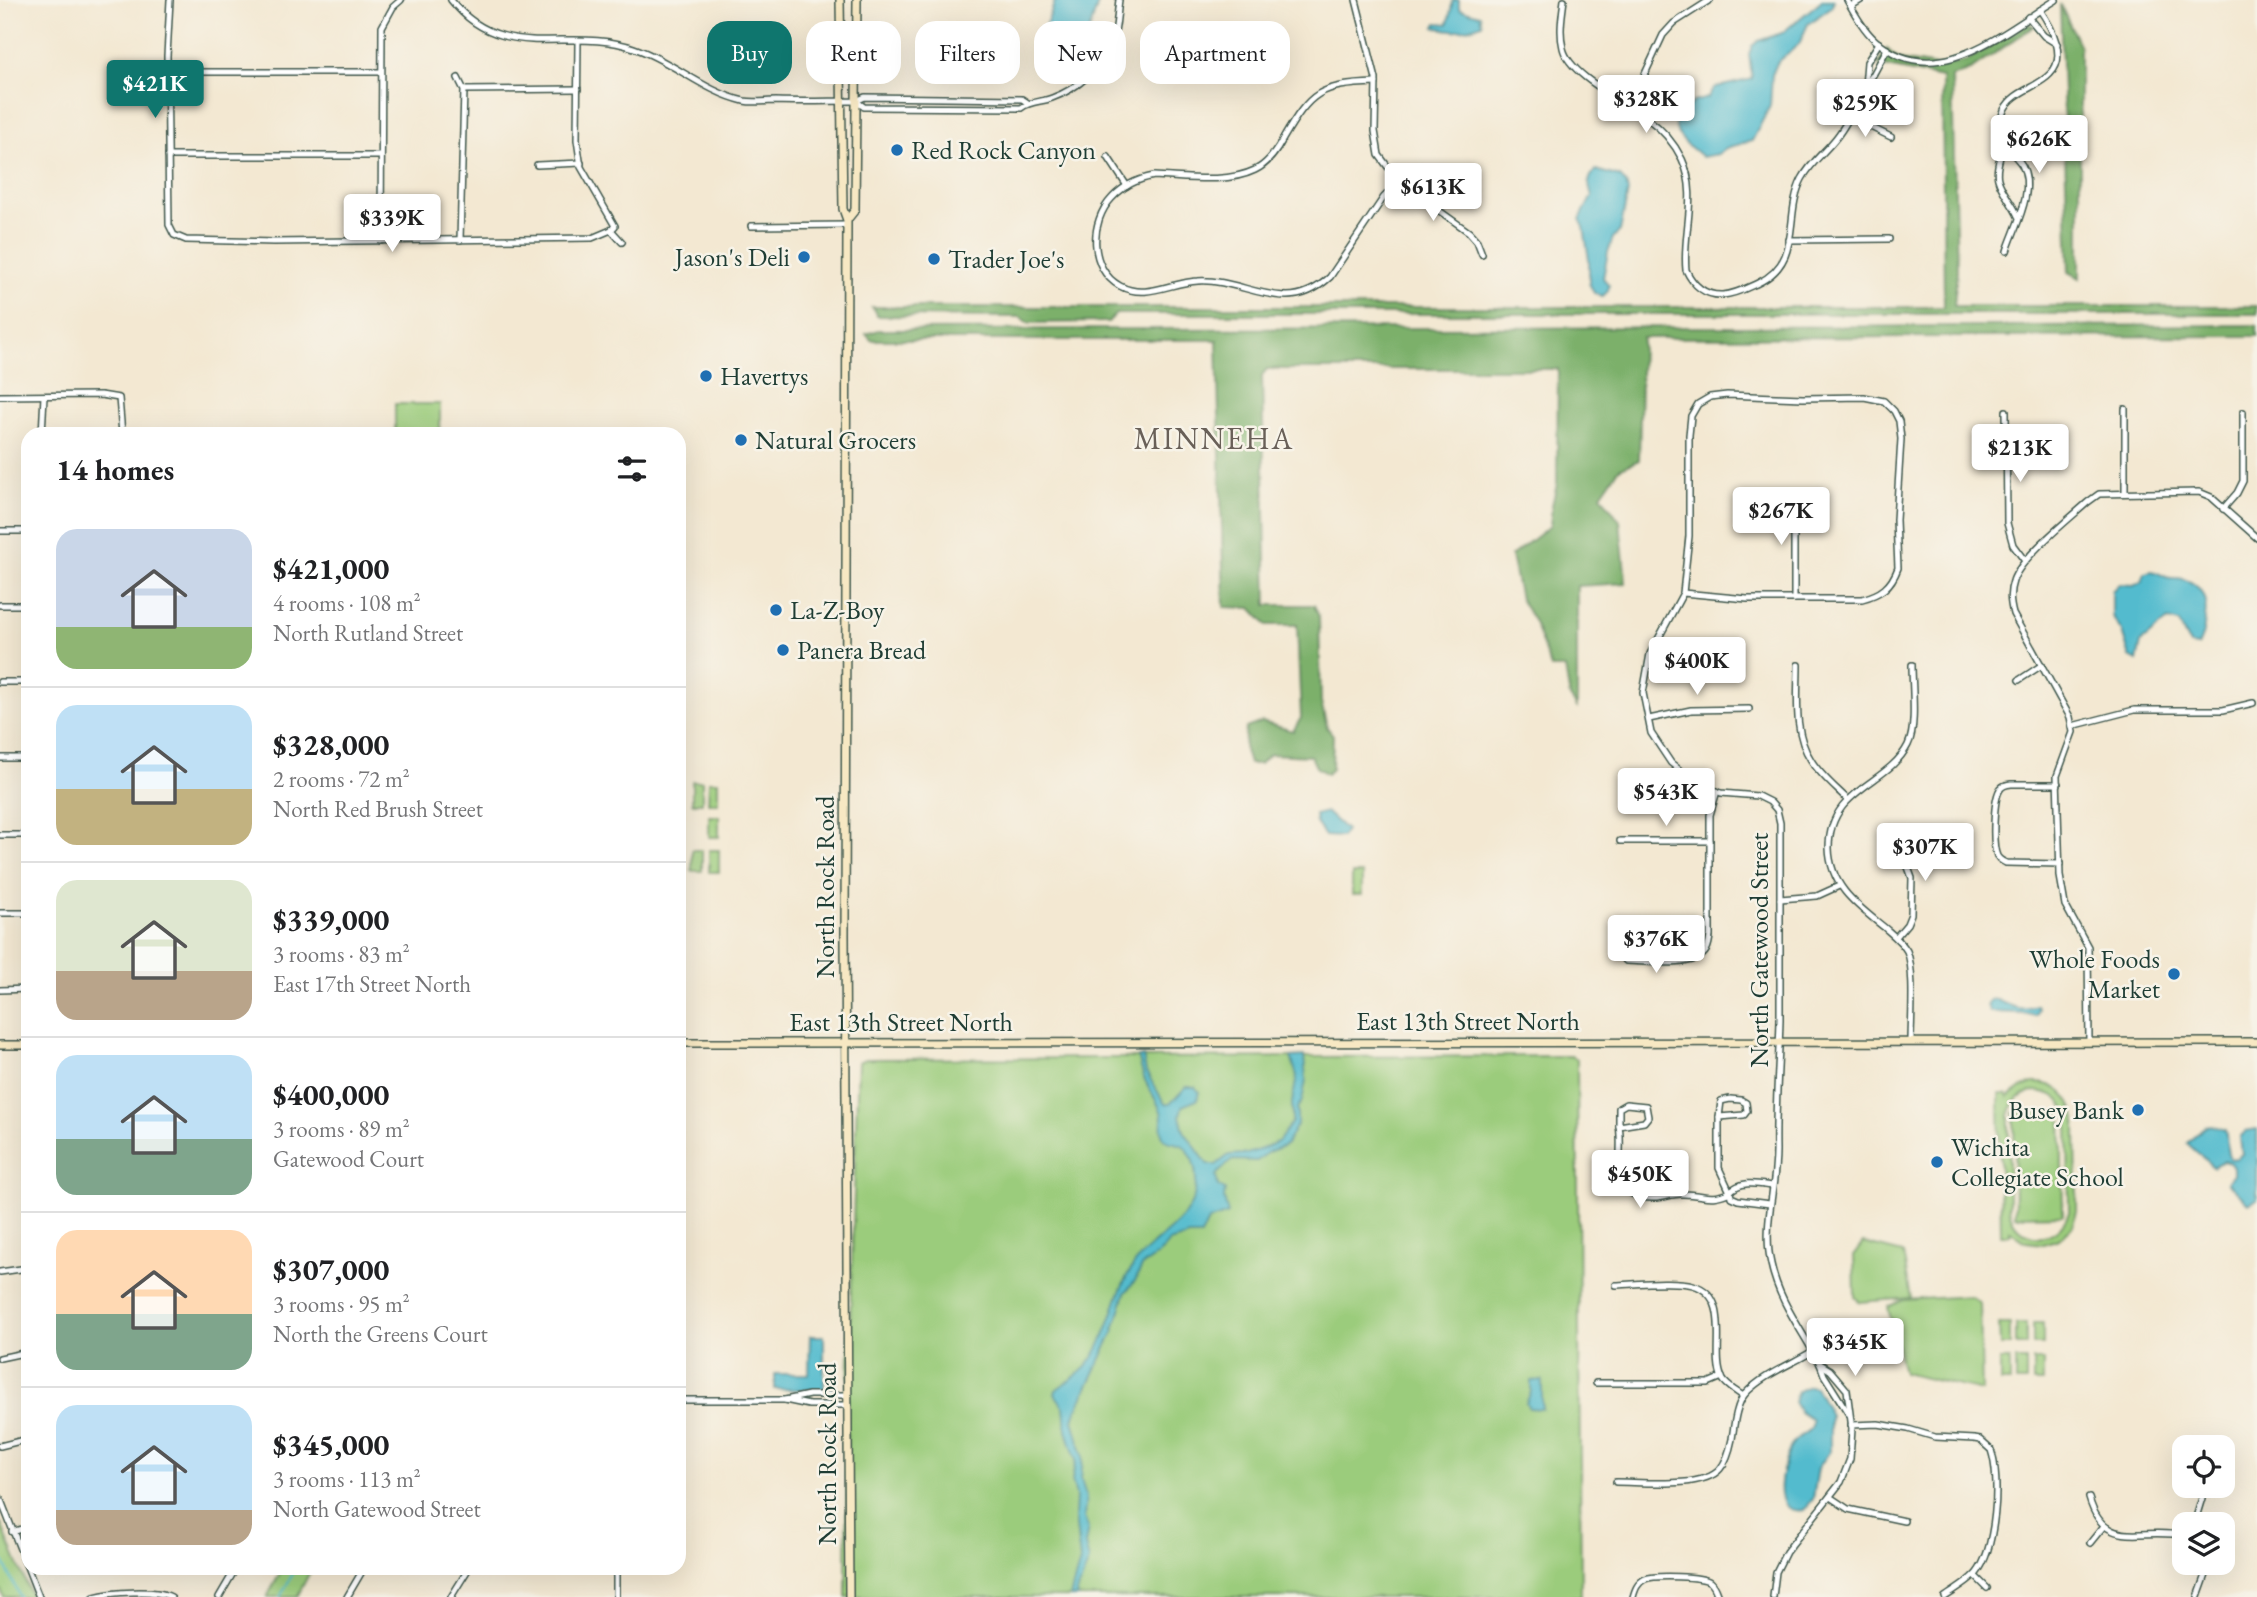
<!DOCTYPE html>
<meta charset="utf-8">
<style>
:root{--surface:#fff;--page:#f6f6f6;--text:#202124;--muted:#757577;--line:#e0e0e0;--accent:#0f766e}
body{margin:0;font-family:"EB Garamond",serif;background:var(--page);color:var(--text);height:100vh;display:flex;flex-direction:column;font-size:26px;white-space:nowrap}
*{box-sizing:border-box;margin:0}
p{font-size:23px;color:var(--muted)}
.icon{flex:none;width:38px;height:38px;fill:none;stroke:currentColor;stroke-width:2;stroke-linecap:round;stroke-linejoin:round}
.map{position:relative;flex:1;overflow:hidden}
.panel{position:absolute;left:21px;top:427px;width:665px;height:1148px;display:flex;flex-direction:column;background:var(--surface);border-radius:21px;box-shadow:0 7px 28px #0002}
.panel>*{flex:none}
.hud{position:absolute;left:707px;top:21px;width:665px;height:63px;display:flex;gap:14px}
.tools{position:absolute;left:2172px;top:1435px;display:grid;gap:14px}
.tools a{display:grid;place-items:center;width:63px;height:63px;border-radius:14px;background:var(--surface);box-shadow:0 7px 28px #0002;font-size:35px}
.price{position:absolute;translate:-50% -60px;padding:0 16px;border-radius:7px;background:#fff;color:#222;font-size:23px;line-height:46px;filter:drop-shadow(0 2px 4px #0008)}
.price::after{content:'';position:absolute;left:50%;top:42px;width:21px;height:16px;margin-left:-10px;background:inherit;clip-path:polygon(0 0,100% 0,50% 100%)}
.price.current{background:var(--accent);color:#fff}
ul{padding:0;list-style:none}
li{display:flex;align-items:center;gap:21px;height:175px;padding:0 35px}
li+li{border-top:2px solid var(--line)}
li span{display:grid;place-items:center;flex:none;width:196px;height:140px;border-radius:21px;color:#555}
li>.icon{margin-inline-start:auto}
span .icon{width:84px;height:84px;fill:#fffc;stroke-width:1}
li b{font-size:30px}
h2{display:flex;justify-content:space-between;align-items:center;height:84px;padding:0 35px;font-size:30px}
.tag{padding:0 24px;border-radius:21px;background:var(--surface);box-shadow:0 7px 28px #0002;font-size:24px;line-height:63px}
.tag.current{background:var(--accent);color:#fff}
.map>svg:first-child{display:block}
</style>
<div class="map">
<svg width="2257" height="1597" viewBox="0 0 2257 1597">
<rect width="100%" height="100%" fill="#f7f3e8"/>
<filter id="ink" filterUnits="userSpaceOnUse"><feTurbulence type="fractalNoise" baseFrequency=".0143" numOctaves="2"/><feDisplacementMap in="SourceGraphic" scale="14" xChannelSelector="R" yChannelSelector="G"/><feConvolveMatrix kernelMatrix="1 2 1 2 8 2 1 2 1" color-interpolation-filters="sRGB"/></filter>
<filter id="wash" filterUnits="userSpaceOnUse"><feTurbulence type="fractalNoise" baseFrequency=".00686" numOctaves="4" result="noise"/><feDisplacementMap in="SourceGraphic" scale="28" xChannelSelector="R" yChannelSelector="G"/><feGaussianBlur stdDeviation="1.57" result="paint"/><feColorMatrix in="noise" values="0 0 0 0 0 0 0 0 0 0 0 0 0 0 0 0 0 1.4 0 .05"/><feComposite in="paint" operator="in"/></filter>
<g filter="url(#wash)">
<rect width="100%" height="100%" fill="#f3e8d2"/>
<g fill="#9bcc7b" stroke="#5d8458" stroke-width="2" fill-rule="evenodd">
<rect x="395" y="404" width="45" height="30"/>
<rect x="692" y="781" width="10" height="22"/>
<path d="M709,781H718V803H708Z"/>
<rect x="709" y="816" width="10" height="21"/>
<rect x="692" y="850" width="10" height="21"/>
<rect x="709" y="850" width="10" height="22"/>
<rect x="1352" y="874" width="10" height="21"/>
<path d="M1571,1056L1577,1059L1581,1597H846L847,1424L858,1062L866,1059Z"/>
<path d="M2033,1083C2056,1082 2072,1096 2076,1119L2077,1211L2072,1227L2059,1239L2043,1244L2026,1242L2010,1231V1235H2001L1999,1094H2007L2008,1097L2022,1087ZM2033,1091C2052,1091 2064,1100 2068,1118L2069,1212C2058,1246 2015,1244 2009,1209V1115C2013,1102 2020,1095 2033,1091Z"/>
<path d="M2061,1112L2063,1215L2015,1216L2014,1113Z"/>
<path d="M1863,1243L1903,1253L1911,1298L1860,1302L1855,1297L1854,1255Z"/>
<path d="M1971,1296L1980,1303L1982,1391L1903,1373L1888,1307L1903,1300Z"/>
<rect x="2033" y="1323" width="10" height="22"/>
<path d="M1999,1324H2010V1345H2000Z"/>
<rect x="2016" y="1324" width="10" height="21"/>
<rect x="2000" y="1360" width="10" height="22"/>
<rect x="2016" y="1360" width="10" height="22"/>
<rect x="2033" y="1360" width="10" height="22"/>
<path d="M0,1522L32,1597H4L0,1589Z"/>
<path d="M283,1568H312L297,1597H267Z"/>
</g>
<g fill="#7cb06b" stroke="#4e7650" stroke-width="2">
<path d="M2060,4L2080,47V278L2069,272Z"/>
<path d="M2028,24L2034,26L1972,69L1952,77L1957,271L1954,306H2257V314H1116L1108,322L1028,323L1020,317L877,316L872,307H1944L1942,78L1878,65L1887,49L1899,60L1936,66L1966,61Z"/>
<path d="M2257,325V336L1642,338L1639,460L1619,469L1601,495L1620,521L1626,583L1577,586V707L1570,697L1565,668H1551L1534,622L1520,599L1511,556L1550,526L1552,505L1557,484L1558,369H1267L1262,375L1267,605H1314L1319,617L1321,702L1327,727L1333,735L1332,769L1327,774L1316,767L1311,756L1269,754L1260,764H1249L1244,747L1246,728L1262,722L1293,731L1301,718L1297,625H1267L1251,608L1224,607L1217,340H871L866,334L878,330Z"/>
</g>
<g fill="#52bbce" stroke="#387c81" stroke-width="2">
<path d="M1055,0H1099L1079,63L1071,70L1061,74C1018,64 1049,27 1055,0Z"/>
<path d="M1453,0H1459V9L1480,15L1482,24C1466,30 1452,33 1435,27L1437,23L1448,24Z"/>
<path d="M1822,0H1834L1831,7L1808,24L1799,44L1777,63L1772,75L1770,106L1752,141L1726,148L1718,154L1702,157C1690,145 1675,140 1675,120L1693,102L1708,98L1714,88L1752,79L1749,54L1752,46L1758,41L1782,33Z"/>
<path d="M1596,170L1620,177L1626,183L1628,192L1620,231L1613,238L1608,252L1603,278L1609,285L1608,291L1602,297L1594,293L1589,283V260L1584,227L1580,219L1592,196C1588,184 1587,179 1596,170Z"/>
<path d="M2151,571C2157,572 2160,574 2166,577C2171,579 2177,577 2183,579C2202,585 2208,600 2205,619C2204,629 2203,637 2198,646L2190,645L2179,623L2168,620L2141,642L2137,661L2130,657L2122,632L2112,616V591L2119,584L2132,585L2142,582L2145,573Z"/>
<path d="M1326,812L1346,830L1341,837L1325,836L1316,823L1315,815Z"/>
<path d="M1995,999C2009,1006 2020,1012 2037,1006L2039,1009L2036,1016L2023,1013L1990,1012L1987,1005L1990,1000Z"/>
<path d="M1143,1056L1146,1072L1165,1104H1170L1186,1087H1195L1199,1092L1197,1100L1182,1106L1180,1116L1184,1131L1208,1165H1216L1229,1155L1247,1154L1267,1147L1279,1141L1292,1122V1102L1297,1076L1291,1057L1304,1056L1306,1080L1302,1101L1297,1108V1125L1286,1145L1268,1152L1257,1161L1232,1160L1216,1175L1218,1186L1225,1190L1224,1198L1228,1214L1208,1221L1201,1236H1189L1169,1242L1160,1253L1143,1265L1135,1281L1125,1293L1113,1333L1076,1411L1073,1420L1083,1456L1081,1479L1086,1497L1084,1517L1088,1528L1085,1545L1089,1561L1077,1593L1078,1597H1070L1080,1561L1075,1517L1076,1496L1072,1480L1076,1460L1066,1427L1064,1407L1055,1394L1056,1390C1067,1380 1080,1376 1089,1363C1111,1334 1113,1296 1133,1266C1154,1235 1198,1222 1196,1179C1196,1169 1192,1151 1182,1145C1176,1142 1167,1144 1163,1137C1159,1129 1164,1120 1161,1111C1157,1101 1151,1092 1146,1082C1142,1075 1141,1065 1138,1057Z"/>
<path d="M2211,1125L2225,1130C2228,1140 2225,1149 2230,1159L2237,1158L2242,1154L2240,1137L2246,1131L2257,1129V1199L2248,1203L2227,1182L2233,1175V1168L2230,1163L2223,1161L2213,1167L2187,1143L2205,1127Z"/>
<path d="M810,1336H824V1390L775,1389V1374H809Z"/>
<path d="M1542,1380V1409L1529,1408L1526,1403L1531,1392V1381Z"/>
<path d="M1809,1386L1815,1387L1830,1415V1451L1818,1468L1813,1499L1804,1510C1767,1516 1783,1465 1791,1446C1795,1437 1805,1435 1811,1428L1812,1420L1800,1412L1794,1402L1798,1391Z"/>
</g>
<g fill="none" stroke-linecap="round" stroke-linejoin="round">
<g stroke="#52bbce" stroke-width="2">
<path d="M0,1554L20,1597"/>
<path d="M280,1597L296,1568"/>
</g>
</g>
</g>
<g filter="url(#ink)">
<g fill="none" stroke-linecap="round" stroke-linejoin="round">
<g stroke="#3f574c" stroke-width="8">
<g id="minor">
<path d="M170,0L167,56L169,225L174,235L186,240L274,242L592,238L611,230L622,242"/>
<path d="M451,0C503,66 569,25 634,48C673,61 704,92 744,101C754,103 766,101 776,101C803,102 830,101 856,101L865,97L1022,99L1028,103"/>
<path d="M1356,0L1376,79L1375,131L1379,155L1399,182L1469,232L1477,241L1482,254"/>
<path d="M1564,0C1562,15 1559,33 1563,48C1569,76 1626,102 1648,119C1662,129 1674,143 1682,159C1699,195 1682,233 1686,270C1693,285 1705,296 1723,295C1736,294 1747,288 1758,283C1804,261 1783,216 1802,179C1811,162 1825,152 1836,138C1849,122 1856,104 1865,86"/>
<path d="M1847,0C1855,14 1863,29 1875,40C1935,94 2003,32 2056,0"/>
<path d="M1851,6L1861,0"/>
<path d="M2028,17L2044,36L2057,44"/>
<path d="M578,41L577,140L581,167L615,226L611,230"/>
<path d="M1879,43L1867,62L1865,86L1873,75L1887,49"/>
<path d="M167,72H381"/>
<path d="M458,78L464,90"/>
<path d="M1376,83C1320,85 1311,91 1283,139C1276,152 1268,164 1255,170C1226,184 1185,177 1154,176C1138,179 1123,186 1112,198C1089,222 1089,269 1120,286C1146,300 1171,282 1198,281C1229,279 1257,296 1287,296C1303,296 1318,288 1330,277L1384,197L1399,182"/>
<path d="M464,90L578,89"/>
<path d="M856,101L864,107L1021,108C1030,101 1042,102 1052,98C1077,89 1102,68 1112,43C1117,31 1117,14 1119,0"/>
<path d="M1624,103L1644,76L1663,35L1674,23L1710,0"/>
<path d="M1850,117L1891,137"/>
<path d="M2003,144C2009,150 2017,157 2022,165C2036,190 2015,226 2007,251"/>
<path d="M168,156H380"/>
<path d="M1108,157L1127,186"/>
<path d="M537,165L581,163"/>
<path d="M2018,216C2013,204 2001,191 1998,179C1995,168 2001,157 2002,147C2004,134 1998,123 2004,110C2013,91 2037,88 2050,74C2068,57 2051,26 2040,10"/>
<path d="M751,226L847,225"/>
<path d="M460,240L464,90"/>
<path d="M1789,240L1889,239"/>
<path d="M381,241L382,27L393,7L401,0"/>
<path d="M0,396L101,395L119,398L122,434"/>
<path d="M2006,411L2007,523L2013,545L2025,561"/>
<path d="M42,434L44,396"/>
<path d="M2125,492V409"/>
<path d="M2223,509L2237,493L2243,481V412"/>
<path d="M0,531H28"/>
<path d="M1683,593L1747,599H1862C1881,594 1891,587 1898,568L1896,520L1901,439L1899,421L1894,411L1884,401L1864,397L1803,398L1727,395L1710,397L1698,404L1691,416L1689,435V536L1683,593L1650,654L1643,693L1651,733L1671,763L1696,783L1721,793L1758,796L1770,802L1777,810L1780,823C1780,889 1780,954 1780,1020C1779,1063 1775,1105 1776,1148C1777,1186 1762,1225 1771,1264C1779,1302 1802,1330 1820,1364L1824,1375L1848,1413"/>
<path d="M1794,599V495"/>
<path d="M0,605H28"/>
<path d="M1798,665C1798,696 1793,733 1811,760C1820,775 1836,788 1848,800"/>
<path d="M2019,680L2042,665"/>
<path d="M0,682H28"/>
<path d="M1649,719L1691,710L1749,709"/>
<path d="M2072,726L2134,710H2223L2253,703"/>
<path d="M0,758H28"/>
<path d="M2058,784H2011C2006,785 2005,784 2001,788C1993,797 1992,845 1997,856C2000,861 2001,860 2006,863L2060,864"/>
<path d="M1883,832L1905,859L1912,878L1911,914L1907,924L1896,937"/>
<path d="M0,835H28"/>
<path d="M1620,841H1710"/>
<path d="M1780,899L1817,896L1839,886"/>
<path d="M0,913H28"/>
<path d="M1620,955L1626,961C1646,961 1692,969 1705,952C1709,947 1709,942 1710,936V815L1717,791"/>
<path d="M0,990L28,989"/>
<path d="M1911,1042C1911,1020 1915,970 1907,951C1902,942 1893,935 1885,928C1858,906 1830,887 1829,848C1829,788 1888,785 1908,745C1917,727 1912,687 1912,665"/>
<path d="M2089,1042L2088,947L2065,905L2060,876L2057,776L2073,732L2070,717L2013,614C2010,602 2009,593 2013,581C2020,558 2068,520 2088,502L2099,494L2199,492L2211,497L2257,538"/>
<path d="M1730,1099L1741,1100L1746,1103L1747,1111L1744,1115L1719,1117L1721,1101Z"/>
<path d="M1626,1104L1646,1106L1648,1117L1644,1122L1619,1126V1108Z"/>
<path d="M1619,1126C1625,1155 1605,1199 1654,1198C1663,1198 1672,1194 1681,1194C1702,1193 1709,1202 1730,1192L1719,1168V1117"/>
<path d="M1770,1204L1738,1200L1731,1197L1730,1192C1740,1180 1758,1184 1772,1186"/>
<path d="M0,1272L28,1268"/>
<path d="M1616,1285C1636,1284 1676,1280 1693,1285C1734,1297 1710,1353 1722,1378C1726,1386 1736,1391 1743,1396"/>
<path d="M0,1358L28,1352"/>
<path d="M1596,1383H1708L1722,1377"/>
<path d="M679,1400H785L809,1405H848"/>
<path d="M785,1400L809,1395H848"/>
<path d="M1851,1425L1878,1424L1908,1429L1935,1437L1974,1439L1980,1440L1991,1450C2001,1479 1996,1549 1976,1574C1968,1583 1955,1590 1945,1597"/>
<path d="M0,1446L28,1439"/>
<path d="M1616,1482C1642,1482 1703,1489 1720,1469C1727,1461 1730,1449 1732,1439C1734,1426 1736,1404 1745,1394C1762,1375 1792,1364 1813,1351"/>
<path d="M1830,1497L1848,1509L1904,1521"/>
<path d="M0,1498L39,1597"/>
<path d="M2089,1498C2105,1553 2142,1526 2184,1536"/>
<path d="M2194,1524L2202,1498"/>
<path d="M12,1532L28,1527"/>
<path d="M2090,1543L2103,1527"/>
<path d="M616,1568V1597"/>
<path d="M1975,1576L1987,1588"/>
<path d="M94,1597C111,1592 156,1589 171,1597"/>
<path d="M219,1597L236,1568"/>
<path d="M347,1597L364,1568"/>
<path d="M451,1597L469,1568"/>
<path d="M1633,1597C1635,1590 1637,1583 1645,1579C1655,1575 1702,1576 1710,1582C1715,1586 1716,1592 1718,1597"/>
<path d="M1773,1597L1776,1572L1786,1552L1841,1482L1850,1459L1852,1429L1847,1390L1830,1370L1820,1364"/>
<path d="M2198,1597L2206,1575V1563"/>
</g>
</g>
<g stroke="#3f574c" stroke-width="10">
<g id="secondary">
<path d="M840,0L843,209L847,220L845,936L849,1597"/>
<path d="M847,220L855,210L857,0"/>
<path d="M679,1043L2257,1042"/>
<path d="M0,1045H28"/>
</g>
</g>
<use href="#minor" stroke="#fff" stroke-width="5"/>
<use href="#secondary" stroke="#f7e8c3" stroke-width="7"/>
</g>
</g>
<g fill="#1f6fb2" stroke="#f7f3e8" stroke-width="2.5">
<circle cx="897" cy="150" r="7"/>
<circle cx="804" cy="257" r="7"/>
<circle cx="934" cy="259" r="7"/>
<circle cx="706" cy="376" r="7"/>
<circle cx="741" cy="440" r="7"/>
<circle cx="776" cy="610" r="7"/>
<circle cx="783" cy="650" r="7"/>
<circle cx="2174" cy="974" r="7"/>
<circle cx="2138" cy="1110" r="7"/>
<circle cx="1937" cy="1162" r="7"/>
</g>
<g text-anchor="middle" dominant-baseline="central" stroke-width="5" stroke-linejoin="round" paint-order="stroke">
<g font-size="26" fill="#1f3d34" stroke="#f7f3e8" text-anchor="start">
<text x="911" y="150">Red Rock Canyon</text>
<text x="790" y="257" text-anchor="end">Jason's Deli</text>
<text x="948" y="259">Trader Joe's</text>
<text x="720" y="376">Havertys</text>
<text x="755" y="440">Natural Grocers</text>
<text x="790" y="610">La-Z-Boy</text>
<text x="797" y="650">Panera Bread</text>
<text x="2160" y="959" text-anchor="end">Whole Foods<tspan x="2160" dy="30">Market</tspan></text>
<text x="2124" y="1110" text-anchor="end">Busey Bank</text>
<text x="1951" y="1147">Wichita<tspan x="1951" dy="30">Collegiate School</tspan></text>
</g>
<g font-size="26" fill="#1f3d34" stroke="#f7f3e8">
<text transform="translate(825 887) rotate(-90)">North Rock Road</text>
<text transform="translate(1759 950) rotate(-90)">North Gatewood Street</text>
<text x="1468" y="1021">East 13th Street North</text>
<text x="901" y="1022">East 13th Street North</text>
<text transform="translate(827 1454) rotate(-90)">North Rock Road</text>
</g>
<g font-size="30" letter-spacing="2" fill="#696058" stroke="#f7f3e8">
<text x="1214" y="438">MINNEHA</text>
</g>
</g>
</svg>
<div class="tools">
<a><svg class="icon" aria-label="locate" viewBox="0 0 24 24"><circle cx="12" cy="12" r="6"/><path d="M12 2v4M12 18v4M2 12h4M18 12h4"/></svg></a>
<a><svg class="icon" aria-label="layers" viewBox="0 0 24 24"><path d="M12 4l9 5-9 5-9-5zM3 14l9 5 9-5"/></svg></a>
</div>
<b class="price current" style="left:155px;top:120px">$421K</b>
<b class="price" style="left:1646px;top:135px">$328K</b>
<b class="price" style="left:1865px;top:139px">$259K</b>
<b class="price" style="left:2039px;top:175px">$626K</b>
<b class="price" style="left:1433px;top:223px">$613K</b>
<b class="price" style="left:392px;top:254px">$339K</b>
<b class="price" style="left:2020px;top:484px">$213K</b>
<b class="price" style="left:1781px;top:547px">$267K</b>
<b class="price" style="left:1697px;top:697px">$400K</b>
<b class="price" style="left:1666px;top:828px">$543K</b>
<b class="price" style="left:1925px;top:883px">$307K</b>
<b class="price" style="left:1656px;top:975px">$376K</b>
<b class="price" style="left:1640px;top:1210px">$450K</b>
<b class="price" style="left:1855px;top:1378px">$345K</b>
<div class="hud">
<a class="tag current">Buy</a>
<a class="tag">Rent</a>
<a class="tag">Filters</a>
<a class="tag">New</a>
<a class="tag">Apartment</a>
</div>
<section class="panel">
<h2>14 homes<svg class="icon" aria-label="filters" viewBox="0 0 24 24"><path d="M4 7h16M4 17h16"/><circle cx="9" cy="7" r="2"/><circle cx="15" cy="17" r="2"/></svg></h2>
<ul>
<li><span style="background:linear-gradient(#c9d6e8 70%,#8fb573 0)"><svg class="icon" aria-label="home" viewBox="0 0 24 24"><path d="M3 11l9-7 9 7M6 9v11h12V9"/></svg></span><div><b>$421,000</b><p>4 rooms · 108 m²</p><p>North Rutland Street</p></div></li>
<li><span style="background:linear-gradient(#bfe0f5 60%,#c2b280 0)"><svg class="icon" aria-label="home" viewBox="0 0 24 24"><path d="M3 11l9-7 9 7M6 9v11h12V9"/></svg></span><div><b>$328,000</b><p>2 rooms · 72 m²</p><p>North Red Brush Street</p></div></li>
<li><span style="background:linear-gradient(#dfe7d0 65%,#b9a48a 0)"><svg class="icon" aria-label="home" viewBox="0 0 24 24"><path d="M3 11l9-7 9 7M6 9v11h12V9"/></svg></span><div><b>$339,000</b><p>3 rooms · 83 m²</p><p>East 17th Street North</p></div></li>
<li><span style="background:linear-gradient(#bfe0f5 60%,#7fa58c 0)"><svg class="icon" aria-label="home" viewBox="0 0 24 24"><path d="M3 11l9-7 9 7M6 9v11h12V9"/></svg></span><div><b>$400,000</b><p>3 rooms · 89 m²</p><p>Gatewood Court</p></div></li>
<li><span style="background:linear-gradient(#ffd9b3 60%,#7fa58c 0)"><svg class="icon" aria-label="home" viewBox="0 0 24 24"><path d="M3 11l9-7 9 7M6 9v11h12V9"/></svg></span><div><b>$307,000</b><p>3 rooms · 95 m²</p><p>North the Greens Court</p></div></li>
<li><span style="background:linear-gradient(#bfe0f5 75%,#b9a48a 0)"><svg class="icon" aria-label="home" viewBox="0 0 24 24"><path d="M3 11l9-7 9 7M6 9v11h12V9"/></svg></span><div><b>$345,000</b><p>3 rooms · 113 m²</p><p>North Gatewood Street</p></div></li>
</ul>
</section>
</div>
